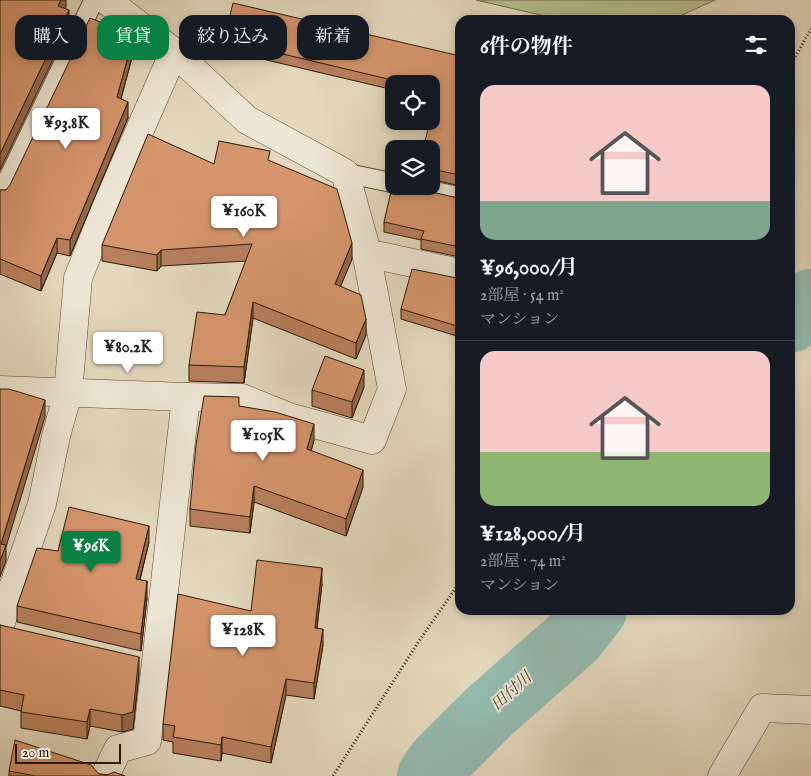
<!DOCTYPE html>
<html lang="ja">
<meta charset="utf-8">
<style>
:root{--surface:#171b24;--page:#20242c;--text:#f1f3f6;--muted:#9ea1a6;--line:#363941;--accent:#0b8043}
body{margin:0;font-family:"IM FELL English","Noto Serif JP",serif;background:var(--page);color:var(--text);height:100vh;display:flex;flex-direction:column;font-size:19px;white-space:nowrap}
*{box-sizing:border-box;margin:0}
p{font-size:16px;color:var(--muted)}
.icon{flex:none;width:28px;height:28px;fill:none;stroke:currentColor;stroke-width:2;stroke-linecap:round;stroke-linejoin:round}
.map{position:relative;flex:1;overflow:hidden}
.details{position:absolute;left:455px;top:15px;width:340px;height:600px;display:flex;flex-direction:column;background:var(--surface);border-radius:15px;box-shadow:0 2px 8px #0003}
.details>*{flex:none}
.banner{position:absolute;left:15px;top:15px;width:365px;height:45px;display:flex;gap:10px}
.fabs{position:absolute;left:385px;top:75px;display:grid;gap:10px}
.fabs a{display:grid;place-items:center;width:55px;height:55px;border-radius:10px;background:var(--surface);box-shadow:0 2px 8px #0003;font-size:25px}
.scale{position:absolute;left:15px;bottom:12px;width:106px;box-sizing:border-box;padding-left:5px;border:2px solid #2d1a05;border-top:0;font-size:14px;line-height:18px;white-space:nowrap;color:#2d1a05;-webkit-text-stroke:4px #ede6d4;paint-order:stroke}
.price{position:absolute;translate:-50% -42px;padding:0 11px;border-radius:5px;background:#fff;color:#222;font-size:16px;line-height:32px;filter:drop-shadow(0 1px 2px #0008)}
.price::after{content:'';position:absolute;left:50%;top:30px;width:15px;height:11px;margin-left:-8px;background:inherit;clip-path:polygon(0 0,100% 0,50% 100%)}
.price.active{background:var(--accent);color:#fff}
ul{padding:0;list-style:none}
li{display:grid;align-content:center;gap:10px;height:265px;padding:0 25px}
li+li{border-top:1px solid var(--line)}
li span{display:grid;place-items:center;height:155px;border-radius:15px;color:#555}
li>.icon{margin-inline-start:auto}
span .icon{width:90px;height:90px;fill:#fffc;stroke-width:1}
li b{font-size:21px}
h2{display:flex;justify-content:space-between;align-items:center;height:60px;padding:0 25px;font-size:21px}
.chip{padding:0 18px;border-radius:15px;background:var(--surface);box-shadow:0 2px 8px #0003;font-size:18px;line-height:45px}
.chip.active{background:var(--accent);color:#fff}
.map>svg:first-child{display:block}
</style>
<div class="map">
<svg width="811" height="776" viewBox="0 0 811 776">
<rect width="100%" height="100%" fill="#e3d8bd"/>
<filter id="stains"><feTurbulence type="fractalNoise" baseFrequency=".004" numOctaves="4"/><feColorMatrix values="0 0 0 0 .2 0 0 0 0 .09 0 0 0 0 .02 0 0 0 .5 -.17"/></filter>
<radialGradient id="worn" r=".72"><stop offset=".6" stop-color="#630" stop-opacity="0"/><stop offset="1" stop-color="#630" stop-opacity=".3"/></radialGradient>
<path fill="#b4be90" stroke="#706c4a" d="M476,0H715L671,20H562Z"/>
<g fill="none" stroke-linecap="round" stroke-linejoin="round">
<g stroke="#95baaf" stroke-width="64">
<path d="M790,321L811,301"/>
<path d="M429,776L438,763L490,711L573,638L595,610"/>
</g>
<g stroke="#5a4a33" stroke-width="21">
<g id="service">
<path d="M345,173L394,183"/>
<path d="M410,186L460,197"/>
<path d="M0,196L94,0"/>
</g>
</g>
<g stroke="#5a4a33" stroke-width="29">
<g id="minor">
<path d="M366,253L460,273"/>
<path d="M0,390L186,397"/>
<path d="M0,625L42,504L56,436L68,393L78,278L107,205L174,52"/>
<path d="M105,776L118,749L147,741L186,397L242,398L289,417L372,440L392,389L364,241L345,173L247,120L174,52L106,0"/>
<path d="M722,776L762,708L811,710"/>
</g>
</g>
<g stroke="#2d1a05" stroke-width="3" stroke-dasharray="1 2.5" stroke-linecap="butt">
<path d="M790,66L811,29"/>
<path d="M333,776L419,641L460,582"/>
</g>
<use href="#service" stroke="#ede6d4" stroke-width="19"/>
<use href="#minor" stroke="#ede6d4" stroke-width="28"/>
</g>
<g fill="#b7805e" stroke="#2d1a05">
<path d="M224,40L460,56V186L431,179V149L435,100L431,99V84H394V90L224,50Z"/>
<path d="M134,50L121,99L128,118L70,256L57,253L41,291L0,274V190H6Z"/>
<path d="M270,161L352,259L340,287L366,335L356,359L253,318L244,383L189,381V365L225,315L246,261L161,266L157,271L102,261V245L214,164Z"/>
<path d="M413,191L458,198L460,197V257L421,249V240L384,232V222Z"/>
<path d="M457,278H460V337L401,319V309Z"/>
<path d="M364,387L352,418L312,406V390Z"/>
<path d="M239,406L314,440L311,451L363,487L346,536L254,502L250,533L190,526V509Z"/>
<path d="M149,542L140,580L147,598L141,651L17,622V606L58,551Z"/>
<path d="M322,584L317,628L323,645L314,699L286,695L271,763L222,753L221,761L173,753V742L163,740V724L251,611Z"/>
<path d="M0,625L139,673L133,729L122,732L90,726L87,739L21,728V711L0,706Z"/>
<path d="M9,771L99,774L125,776H9Z"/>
</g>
<g fill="#95684c" stroke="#2d1a05">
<path d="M61,0H66V7L58,21V6Z"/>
<path d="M69,10V26L0,170V154Z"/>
<path d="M134,35V50L117,113V97Z"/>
<path d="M128,102V118L70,256V240Z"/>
<path d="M57,238V253L41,291V276Z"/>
<path d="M352,243V259L335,300V284Z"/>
<path d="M161,250V266L157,271V255Z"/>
<path d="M253,302V318L244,383V367Z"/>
<path d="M366,319V335L356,359V343Z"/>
<path d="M364,370V387L352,418V402Z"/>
<path d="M45,400V417L6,547V561L0,577V561L1,544Z"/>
<path d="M314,424V440L307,466V449Z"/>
<path d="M363,470V487L346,536V519Z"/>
<path d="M254,486V502L250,533V517Z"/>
<path d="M149,526V542L136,595V579Z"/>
<path d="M322,568V584L315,643V628Z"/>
<path d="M147,581V598L141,651V634Z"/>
<path d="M323,629V645L314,699V683Z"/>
<path d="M139,657V673L133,729L122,732V715Z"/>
<path d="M286,679V695L271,763V747Z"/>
<path d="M90,709V726L87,739V722Z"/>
<path d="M222,737V753L221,761V745Z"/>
</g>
<g fill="#d5956d" stroke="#2d1a05">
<path d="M0,0H61L58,6L69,10L0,154Z"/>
<path d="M233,3L460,56V175L431,169V149H423L430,121H431V115L437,90L431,89V84H409L224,40Z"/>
<path d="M90,18L134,35L117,97L128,102L70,240L57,238L41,276L0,259V190H6L10,185Z"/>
<path d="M148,134L214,164L219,141L270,151L268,160L337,189L352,243L335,284L361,295L366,319L356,343L253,302L244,367L189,365L197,312L225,315L252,244L161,250L157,255L102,245Z"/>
<path d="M392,187L413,191L414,188L458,198L460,197V247L421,239L424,231L384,222Z"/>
<path d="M412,269L457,278H460V327L401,309Z"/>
<path d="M325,356L364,370L352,402L312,390Z"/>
<path d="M0,389H9L45,400L1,544L6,545L0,561Z"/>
<path d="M204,396L239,397V406L275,412L314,424L307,449L363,470L346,519L254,486L250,517L190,509L196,445Z"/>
<path d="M69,507L149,526L136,579L147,581L141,634L17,606L37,548L58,551Z"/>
<path d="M257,560L322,568L315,628L323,629L314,683L286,679L271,747L222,737L221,745L173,737L175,726L163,724L178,594L251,611Z"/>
<path d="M0,625L139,657L133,712L122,715L90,709L87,722L21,712L24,695L0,690Z"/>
<path d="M15,740L91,765L99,774L107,775L114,772L125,776H36L9,771Z"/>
</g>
<g text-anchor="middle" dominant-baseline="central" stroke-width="4" stroke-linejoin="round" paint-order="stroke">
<g font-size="16" font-style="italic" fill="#4c4a38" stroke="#ede6d4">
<text transform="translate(512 692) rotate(-42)">田付川</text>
</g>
</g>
<rect width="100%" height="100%" filter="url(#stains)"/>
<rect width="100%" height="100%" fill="url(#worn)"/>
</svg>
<div class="fabs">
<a><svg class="icon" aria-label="locate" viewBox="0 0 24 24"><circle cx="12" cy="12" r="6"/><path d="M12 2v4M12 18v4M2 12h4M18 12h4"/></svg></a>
<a><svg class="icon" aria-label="layers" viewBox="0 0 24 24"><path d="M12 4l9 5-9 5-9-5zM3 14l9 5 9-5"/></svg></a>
</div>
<div class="scale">20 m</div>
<b class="price" style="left:66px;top:150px">¥93.8K</b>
<b class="price" style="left:244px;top:238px">¥160K</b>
<b class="price" style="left:128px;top:374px">¥80.2K</b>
<b class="price" style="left:263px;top:462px">¥105K</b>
<b class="price active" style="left:91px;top:573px">¥96K</b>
<b class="price" style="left:243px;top:657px">¥128K</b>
<div class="banner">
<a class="chip">購入</a>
<a class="chip active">賃貸</a>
<a class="chip">絞り込み</a>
<a class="chip">新着</a>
</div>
<section class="details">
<h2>6件の物件<svg class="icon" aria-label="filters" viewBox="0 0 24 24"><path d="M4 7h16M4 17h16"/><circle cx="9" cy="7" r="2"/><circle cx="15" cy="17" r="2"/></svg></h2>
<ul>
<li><span style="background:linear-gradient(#f6c9c9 75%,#7fa58c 0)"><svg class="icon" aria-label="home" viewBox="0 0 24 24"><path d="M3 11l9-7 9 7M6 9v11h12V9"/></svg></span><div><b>¥96,000/月</b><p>2部屋 · 54 m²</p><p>マンション</p></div></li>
<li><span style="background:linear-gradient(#f6c9c9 65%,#8fb573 0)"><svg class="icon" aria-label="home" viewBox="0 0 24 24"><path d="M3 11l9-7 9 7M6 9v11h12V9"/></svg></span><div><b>¥128,000/月</b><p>2部屋 · 74 m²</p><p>マンション</p></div></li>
</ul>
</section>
</div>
